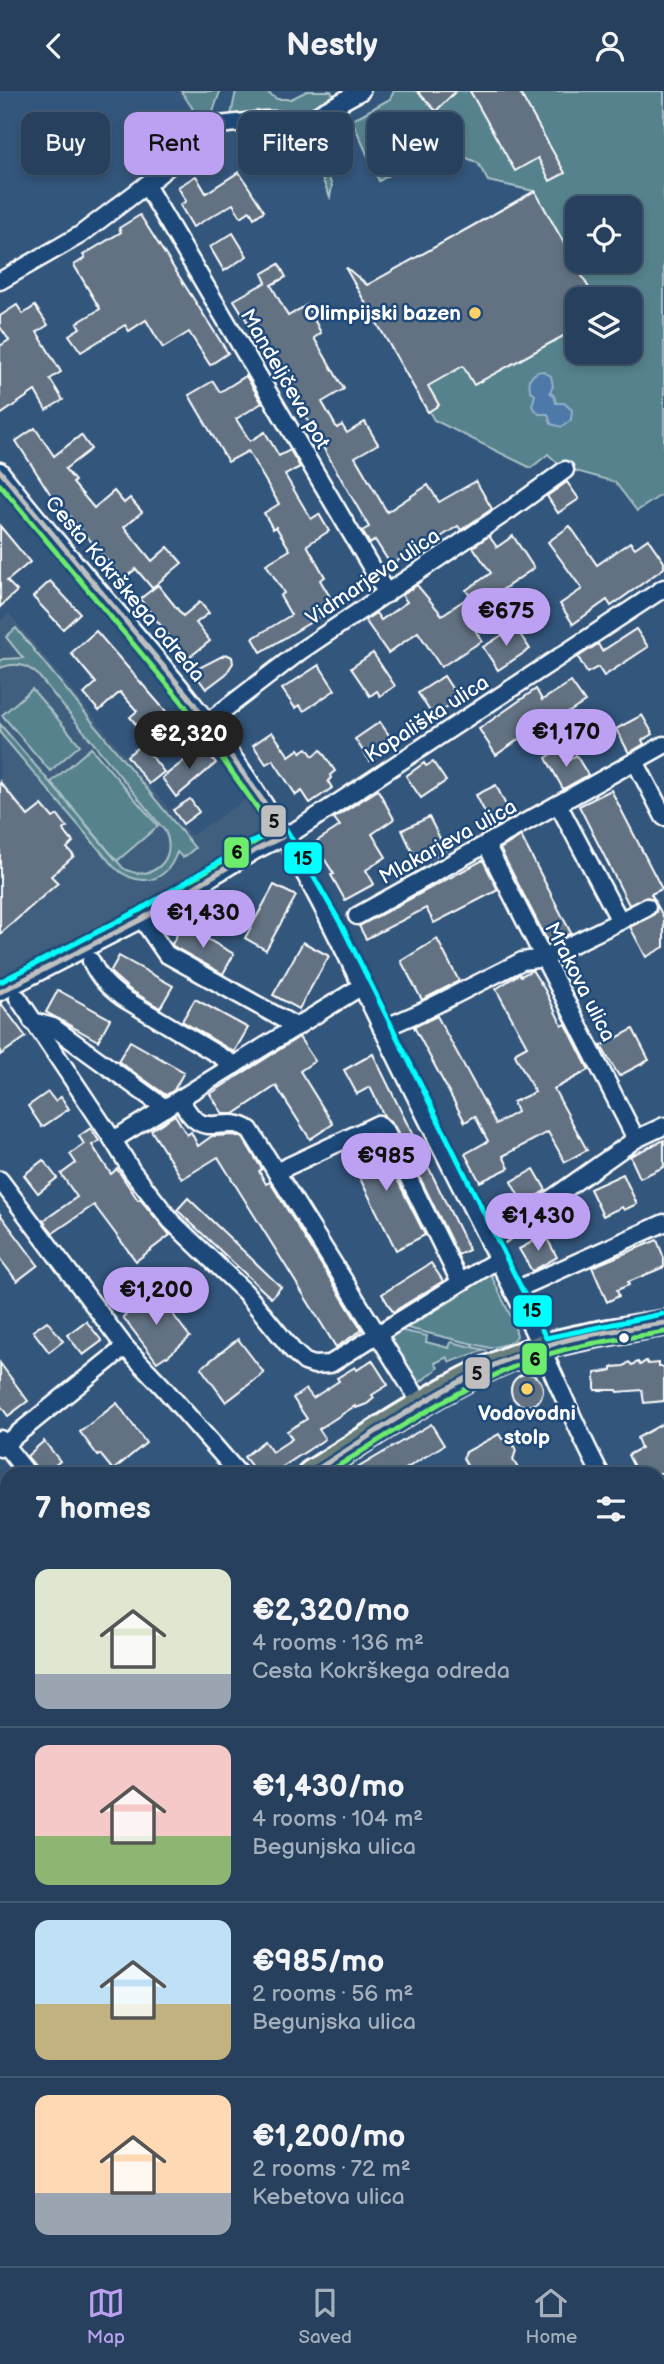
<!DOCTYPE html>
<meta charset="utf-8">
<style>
:root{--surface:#26405d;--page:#324b66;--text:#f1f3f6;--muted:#a4afbc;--line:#425972;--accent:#bca0f2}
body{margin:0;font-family:"Balsamiq Sans",sans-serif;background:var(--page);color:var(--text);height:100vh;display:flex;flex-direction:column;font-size:26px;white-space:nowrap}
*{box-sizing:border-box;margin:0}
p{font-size:23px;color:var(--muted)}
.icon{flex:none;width:38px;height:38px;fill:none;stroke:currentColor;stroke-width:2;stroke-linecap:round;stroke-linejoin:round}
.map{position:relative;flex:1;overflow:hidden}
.panel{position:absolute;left:0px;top:1376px;width:665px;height:800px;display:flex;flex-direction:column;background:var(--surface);border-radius:21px 21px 0 0;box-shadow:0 4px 10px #0003,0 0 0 2px var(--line)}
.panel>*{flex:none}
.banner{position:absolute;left:21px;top:21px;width:623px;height:63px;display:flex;gap:14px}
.tools{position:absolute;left:565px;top:105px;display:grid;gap:14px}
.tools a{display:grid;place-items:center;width:77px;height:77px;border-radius:14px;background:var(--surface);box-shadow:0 4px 10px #0003,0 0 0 2px var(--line);font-size:35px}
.price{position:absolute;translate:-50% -60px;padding:0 16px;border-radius:24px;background:var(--accent);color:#111;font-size:23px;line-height:46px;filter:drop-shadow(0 2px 4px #0008)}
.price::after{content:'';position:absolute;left:50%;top:42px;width:21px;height:16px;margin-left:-10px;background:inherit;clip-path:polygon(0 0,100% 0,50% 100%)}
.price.current{background:#222;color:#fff}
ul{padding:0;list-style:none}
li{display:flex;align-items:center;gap:21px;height:175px;padding:0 35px}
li+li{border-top:2px solid var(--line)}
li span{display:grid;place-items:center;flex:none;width:196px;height:140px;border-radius:14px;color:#555}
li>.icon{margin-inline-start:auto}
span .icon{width:84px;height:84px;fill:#fffc;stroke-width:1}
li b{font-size:30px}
h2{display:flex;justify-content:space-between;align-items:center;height:84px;padding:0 35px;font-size:30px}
.chip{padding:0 24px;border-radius:14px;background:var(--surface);box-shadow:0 4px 10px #0003,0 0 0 2px var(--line);font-size:24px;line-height:63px}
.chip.current{background:var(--accent);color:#111}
header{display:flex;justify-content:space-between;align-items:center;height:91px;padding:0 35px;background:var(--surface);font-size:32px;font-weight:700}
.tabs{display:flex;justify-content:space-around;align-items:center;height:98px;border-top:2px solid var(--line);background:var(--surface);font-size:19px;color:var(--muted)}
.tabs a{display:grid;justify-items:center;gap:4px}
.tabs .current{color:var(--accent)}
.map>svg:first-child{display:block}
</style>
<header><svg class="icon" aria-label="back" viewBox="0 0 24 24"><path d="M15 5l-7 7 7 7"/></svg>Nestly<svg class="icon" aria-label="person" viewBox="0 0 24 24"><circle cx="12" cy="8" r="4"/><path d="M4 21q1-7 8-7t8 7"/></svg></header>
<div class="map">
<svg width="664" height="2175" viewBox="0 0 664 2175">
<rect width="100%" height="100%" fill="#33567c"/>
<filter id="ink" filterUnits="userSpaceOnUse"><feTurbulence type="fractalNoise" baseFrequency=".0143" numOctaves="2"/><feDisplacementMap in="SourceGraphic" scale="14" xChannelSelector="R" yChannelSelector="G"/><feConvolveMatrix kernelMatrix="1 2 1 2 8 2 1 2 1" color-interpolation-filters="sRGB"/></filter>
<g filter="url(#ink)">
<path fill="#415e7e" d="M9,522L191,745L246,708L256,723L260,735L258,741L251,747L184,791L116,829L0,889V530Z"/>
<g fill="#54828c" stroke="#aac0c6" stroke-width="2" fill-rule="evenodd">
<path d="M181,0H220L212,24L202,36L195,37L187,32L193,18Z"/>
<path d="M236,0H265L277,8H291L307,0H331L334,6C326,10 318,16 309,19C284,28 256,17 231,24Z"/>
<path d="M394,0H664V402L637,420L615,391L573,379L568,382L548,363L531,377L434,329L358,199L359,186L368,194L534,100L488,90L478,72L456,62L436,29L427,34L424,44L432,57L379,90L352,29L390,8ZM578,117H630V170H578ZM578,208H630V261H578Z"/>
<path d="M320,43L330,60L320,64L332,95L330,106L308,55L302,47Z"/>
<path d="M16,537L195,757L183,767L177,761C166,793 139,797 114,776L0,642V633L123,777C150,793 179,769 165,740L37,583C25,573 15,571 0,577V570L3,568L23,567L6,546Z"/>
<path d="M32,598L80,654L50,680L2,624Z"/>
<path d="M91,657L158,735L117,770L51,691Z"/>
<path d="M490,1182L514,1232L517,1245C511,1253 500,1255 490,1257L407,1237L461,1204L463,1195Z"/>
<path d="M394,1238L427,1245L426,1251L449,1257L451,1251L485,1259L450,1271L447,1266L435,1272L438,1277L415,1295L389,1252L388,1245Z"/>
</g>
<path fill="#4d79a9" stroke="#94afcb" stroke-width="2" d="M542,280L551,285L553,295L550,301L554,305L556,312H564L572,319L571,329L562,336L551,333L548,323H539L532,315L535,304L530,299L529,288L537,281Z"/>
<g fill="#627282" stroke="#fff" stroke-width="2">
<path d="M417,0H456L436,20Z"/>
<path d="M470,0H519L565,82L550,90L538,67L515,80Z"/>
<path d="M239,81L264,120L254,127L250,120L241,126L233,113L193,136L180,114L186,110L178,96L196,85L206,102Z"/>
<path d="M535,100L595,208H578V237L474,294L463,275L428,295L439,314L428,321L346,178L347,177L367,194Z"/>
<path d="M140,124L228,262L210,274L189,241L163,257L146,229L129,240L125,234L81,261L69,244L80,237L77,232L100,218L74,174L85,167L83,164L121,141L119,137Z"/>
<path d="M233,142L247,165L224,180L210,156Z"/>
<path d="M279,173L286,186L271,194L288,225L307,214L321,242L314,247L344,298L322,311L337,337L342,334L347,342L365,331L378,353L355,366L387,421L428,394L439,411L476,390L492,418L461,439L458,435L428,454L426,451L391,474L375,449L370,453L362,440L369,436L294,306L234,209L266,191L262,183Z"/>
<path d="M17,214L23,223L35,215L48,234L37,241L61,281L50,288L63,309L46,319L35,300L0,324V255L9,249L0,236V225Z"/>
<path d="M246,285L262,312L236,328L250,350L265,341L279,365L290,359L300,376L285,384L311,428L319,423L329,440L307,454L325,486L320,489L336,516L261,561L253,547L291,524L280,505L284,502L266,473L290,459L276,436L273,438L264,422L279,413L248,360L228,371L189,304L213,290L220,301Z"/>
<path d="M35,337L54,365L81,344L91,358L65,378L75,390L73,392L94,417L114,400L124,412L130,407L142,421L124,436L152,470L168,456L182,472L152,497L136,478L123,488L49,401L16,350Z"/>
<path d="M567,391L579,408L558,422L547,405Z"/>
<path d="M0,435L30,471L7,490L17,500L0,516Z"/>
<path d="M570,435L597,474L630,451L635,457L648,448L664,471V477L611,515L607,509L573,533L560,513L582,498L548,451Z"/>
<path d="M489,445L497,456L513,445L534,477L495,504L502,515L472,534L482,550L441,576L418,541L388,562L365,529L376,522L381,529L407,511L402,504L417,494L442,524L470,505L466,499L491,482L473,456Z"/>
<path d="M50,490L80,522L63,538L33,506Z"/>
<path d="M158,494L183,525L200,511L209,522L196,532L210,550L187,568L140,508Z"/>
<path d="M515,536L530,558L498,579L483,556Z"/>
<path d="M636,538L648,556L604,585L598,576L587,582L578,566L598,553L602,560Z"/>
<path d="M96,540L169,624L145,644L130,626L137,620L120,601L99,620L84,603L96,592L71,562Z"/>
<path d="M373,562L395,595L380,605L377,600L370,605L351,577Z"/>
<path d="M226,563L232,566L233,572L226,583L206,598L193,580Z"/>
<path d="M319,574L335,599L304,620L299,614L295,617L282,598Z"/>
<path d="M444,585L459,608L433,625L418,602Z"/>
<path d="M571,591L585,611L563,625L546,630L496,664L479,638L536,598L542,609Z"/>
<path d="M642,624L653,643L642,649L644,653L629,662L616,638Z"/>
<path d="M380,631L395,653L370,670L355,648Z"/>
<path d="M272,641L289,665L299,658L301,661L307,657L313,665L321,659L335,680L330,684L331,687L328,690L332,697L310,712L302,700L296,704L273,669L266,673L253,654Z"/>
<path d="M142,653L164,681L149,693L127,665Z"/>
<path d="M203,655L216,672L176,706L162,687Z"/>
<path d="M560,657L568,670L576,664L588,684L563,698L546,667Z"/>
<path d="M433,671L446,690L421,707L406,685L424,672L426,675Z"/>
<path d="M0,691L28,725L42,714L53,727L58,724L67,736L63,739L73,751L67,757L74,765L51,785L58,792L0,843Z"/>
<path d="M496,694L512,727L493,737L476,704Z"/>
<path d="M378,699L394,728L372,743L386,766L366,779L374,793L345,809L331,784L334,783L314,752L340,735L334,727Z"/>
<path d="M611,699L662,798L651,803L655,809L647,806L629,814L579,715Z"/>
<path d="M190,708L199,721L183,733L173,719Z"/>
<path d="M429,726L446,759L418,773L402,739Z"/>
<path d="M521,745L571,842L549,853L500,758Z"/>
<path d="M483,769L498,799L434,832L426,817L366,848L359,835Z"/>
<path d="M274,794L296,805L266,859L245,847Z"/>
<path d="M657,814L664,827V856L646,866L630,836L652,825L656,821Z"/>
<path d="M182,834L234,863L223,883L173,855L172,853Z"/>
<path d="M437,848L459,890L422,909L401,870Z"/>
<path d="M303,851L329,865L299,918L273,904Z"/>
<path d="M119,865L173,895L160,917L129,898L110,881Z"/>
<path d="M532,879L545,899L562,935L566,933L589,979L554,998L587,1059L565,1071L548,1041L503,1065L509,1077L480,1091L465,1063L488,1050L475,1025L465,1031L414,936L437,925L496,1033L517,1021L513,1011L535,1001L515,964L516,961L527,955L496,898L519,883L521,885Z"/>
<path d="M58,899L110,928L98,950L46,921Z"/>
<path d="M195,908L248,937L234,961L182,930Z"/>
<path d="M0,911L26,946L0,964Z"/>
<path d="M633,938L649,969L619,985L601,955Z"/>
<path d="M299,946L315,970L300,980L333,1033L310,1048L276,995L234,1023H223L210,1003Z"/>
<path d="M130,950L184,981L174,999L166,1004L118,970Z"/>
<path d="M373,963L469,1159L458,1164L395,1036L384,1025L370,996L357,1003L344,979Z"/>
<path d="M48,1001L55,1010L61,1006L69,1018L42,1036L28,1015Z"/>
<path d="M175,1024L187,1044L191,1041L198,1055L212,1045L234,1044L243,1047L262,1078L259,1080L266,1093L270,1091L362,1239L336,1256L218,1066L182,1088L151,1039Z"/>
<path d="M91,1037L99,1050L92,1054L111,1083L117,1078L138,1109L140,1108L170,1144L136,1170L94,1114L53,1142L43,1130L77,1106L61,1083L76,1072L70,1063L84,1053L79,1045Z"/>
<path d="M376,1046L425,1144L396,1159L346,1060Z"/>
<path d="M664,1049V1076L640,1087L630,1065Z"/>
<path d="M43,1069L57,1087L38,1102L24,1084Z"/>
<path d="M534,1078L546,1099L523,1113L511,1091Z"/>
<path d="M623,1083L637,1113L624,1119L622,1116L603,1125L590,1098Z"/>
<path d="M188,1107L281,1196L271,1207L177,1119Z"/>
<path d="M0,1123L38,1174L17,1190L0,1168Z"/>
<path d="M545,1144L557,1166L532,1180L519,1158Z"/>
<path d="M657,1149L664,1167V1176L628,1191L629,1194L617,1199L619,1205L607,1211L592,1176Z"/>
<path d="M431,1172L443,1190L393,1221L382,1203Z"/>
<path d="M156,1201L190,1246L167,1266L166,1265L157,1271L123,1226L131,1219L130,1218Z"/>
<path d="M47,1230L63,1250L49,1261L33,1240Z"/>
<path d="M86,1230L102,1250L83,1264L67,1244Z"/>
<path d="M238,1248L264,1282L226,1311L201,1277Z"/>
<path d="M372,1269L388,1294L372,1304L374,1307L367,1313L356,1317L355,1315L319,1338L325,1348L273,1382H257L244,1366L264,1350L272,1361L292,1348L287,1340L307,1328L293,1307L306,1298L313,1307L339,1290L337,1287L355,1276L357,1279Z"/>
<path d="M646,1270L648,1273L659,1272V1276H664V1310L644,1312L642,1299L618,1301L617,1299H595V1282L608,1280L612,1279V1276L624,1275L629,1271L632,1274L638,1271L640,1274Z"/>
<path d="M0,1272L28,1310L8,1325L0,1314Z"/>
<circle cx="527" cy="1299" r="16"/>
<path d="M117,1312L146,1352L113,1379L100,1363L98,1365L80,1341Z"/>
<path d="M664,1332V1382H637L628,1364L641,1357L637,1347Z"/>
<path d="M431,1333L444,1354L399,1382H349Z"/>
<path d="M499,1343L502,1348L512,1351L516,1359L513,1369L521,1382H471L463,1367L466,1361Z"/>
<path d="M44,1350L60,1370L46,1382H37L35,1375L27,1365Z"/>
</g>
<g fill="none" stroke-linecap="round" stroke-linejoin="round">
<g stroke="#fff" stroke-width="21">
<g id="street">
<path d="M146,94L387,503"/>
<path d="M0,190L80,144L146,94L219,34L264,29H308L361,0"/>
<path d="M0,380C86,493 189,591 264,713C309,784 345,861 382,937C430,1036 481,1134 530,1233C554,1282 574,1333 600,1382"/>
<path d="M208,631L302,559L511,418L565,379"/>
<path d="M636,672L664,726"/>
<path d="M486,753L636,1048"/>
<path d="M357,825L664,654"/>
<path d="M142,828L166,863L297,936"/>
<path d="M620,830L647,816"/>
<path d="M91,870C99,887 108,896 123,907L235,974"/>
<path d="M362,895L113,1049L132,1080L171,1130L245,1201L293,1260L305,1271L314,1274L330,1273L497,1169"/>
<path d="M0,901L142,828L256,759L298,738L664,497"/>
<path d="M18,907L113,1049"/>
<path d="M32,930L53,936L165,1017"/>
<path d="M382,938L423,920L522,870L544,867L620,830L558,713"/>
<path d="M180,1008C185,1016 189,1025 197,1030C212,1041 231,1025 250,1039L413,1300"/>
<path d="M276,1081L378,1033L386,1041L460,1191"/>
<path d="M0,1089L125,1256L162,1295L238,1382"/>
<path d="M489,1152L636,1048L664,1035"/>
<path d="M513,1200L664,1132"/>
<path d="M0,1348L27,1382"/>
<path d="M0,1357L125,1256"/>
<path d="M658,1463L664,1469"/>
<path d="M0,1811L7,1824"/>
<path d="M658,1842L664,1828"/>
<path d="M658,1960L664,1972"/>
<path d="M0,2106L7,2100"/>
<path d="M0,2129L7,2136"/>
<path d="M41,2168L48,2175"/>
<path d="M220,2168L225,2175"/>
<path d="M529,2175L531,2168"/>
</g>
</g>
<g stroke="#fff" stroke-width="30">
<g id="primary">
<path d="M311,1382C382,1338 462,1281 542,1256C582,1244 624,1239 664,1232"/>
<path d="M0,1567L7,1563"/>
</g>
</g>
<use href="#street" stroke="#1f4a7a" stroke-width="16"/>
<use href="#primary" stroke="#6b7f7c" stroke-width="24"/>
<g stroke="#1f4a7a" stroke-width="10">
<g id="bus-1">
<path d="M0,380L189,606L265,713L282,746L256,759L142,828L0,901"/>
<path d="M311,1382C385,1336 458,1282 542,1256C582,1243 623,1239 664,1232"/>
</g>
</g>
<g stroke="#1f4a7a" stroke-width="10">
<g id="bus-2">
<path d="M0,394L182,611L258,718L270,742L138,820L0,891"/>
<path d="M327,1382C396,1339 465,1291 543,1265C582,1252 624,1248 664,1241"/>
</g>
</g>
<g stroke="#1f4a7a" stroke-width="10">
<path id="bus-3" d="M0,891L138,820L252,751L279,738H286L341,833L546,1247L662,1223"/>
</g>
<use href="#bus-1" stroke="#bfbfbf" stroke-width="5"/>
<use href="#bus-2" stroke="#6dec6d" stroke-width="5"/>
<use href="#bus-3" stroke="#0ff" stroke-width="5"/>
</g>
</g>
<g fill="#ffd166" stroke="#1f4a7a" stroke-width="2.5">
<circle cx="475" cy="222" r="7"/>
<circle cx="527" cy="1298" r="7"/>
</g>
<circle fill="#fff" stroke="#1f4a7a" stroke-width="2.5" cx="624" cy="1247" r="6"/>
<g text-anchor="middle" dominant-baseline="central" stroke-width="5" stroke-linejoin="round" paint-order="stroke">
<g font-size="21" font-weight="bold" fill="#fff" stroke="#1f4a7a" text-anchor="end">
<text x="461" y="222">Olimpijski bazen</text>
<text x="527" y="1322" text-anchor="middle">Vodovodni<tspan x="527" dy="24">stolp</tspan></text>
</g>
<g font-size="21" fill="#fff" stroke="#1f4a7a">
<text transform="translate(285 288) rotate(60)">Mandeljčeva pot</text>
<text transform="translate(373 486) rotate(-34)">Vidmarjeva ulica</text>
<text transform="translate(125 498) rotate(50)">Cesta Kokrškega odreda</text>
<text transform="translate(427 628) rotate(-33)">Kopališka ulica</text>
<text transform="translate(448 751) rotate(-29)">Mlakarjeva ulica</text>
<text transform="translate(580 891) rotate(63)">Mrakova ulica</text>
</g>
</g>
<g stroke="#1f4a7a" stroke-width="2.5">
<rect x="260" y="713" width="27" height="34" rx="7" fill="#bfbfbf"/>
<rect x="223" y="745" width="27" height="33" rx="7" fill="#6dec6d"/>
<rect x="283" y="750" width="40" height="34" rx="7" fill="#0ff"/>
<rect x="512" y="1203" width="41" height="34" rx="7" fill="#0ff"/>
<rect x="521" y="1251" width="27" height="34" rx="7" fill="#6dec6d"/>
<rect x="464" y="1265" width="27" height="34" rx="7" fill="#bfbfbf"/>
</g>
<g font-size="19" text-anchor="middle" font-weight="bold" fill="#111">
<text x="274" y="737">5</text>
<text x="237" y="768">6</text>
<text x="303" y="774">15</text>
<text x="532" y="1226">15</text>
<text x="535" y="1275">6</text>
<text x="477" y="1289">5</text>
</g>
</svg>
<div class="tools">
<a><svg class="icon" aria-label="locate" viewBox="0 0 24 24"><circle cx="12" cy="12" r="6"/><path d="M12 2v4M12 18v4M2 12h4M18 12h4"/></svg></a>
<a><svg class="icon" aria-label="layers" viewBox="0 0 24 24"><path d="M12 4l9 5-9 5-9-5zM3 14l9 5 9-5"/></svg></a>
</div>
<b class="price" style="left:506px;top:557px">€675</b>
<b class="price" style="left:566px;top:678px">€1,170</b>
<b class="price current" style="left:189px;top:680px">€2,320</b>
<b class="price" style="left:203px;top:859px">€1,430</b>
<b class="price" style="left:386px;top:1102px">€985</b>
<b class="price" style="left:538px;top:1162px">€1,430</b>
<b class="price" style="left:156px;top:1236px">€1,200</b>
<div class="banner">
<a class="chip">Buy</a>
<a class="chip current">Rent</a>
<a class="chip">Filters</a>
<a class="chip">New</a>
</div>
<section class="panel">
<h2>7 homes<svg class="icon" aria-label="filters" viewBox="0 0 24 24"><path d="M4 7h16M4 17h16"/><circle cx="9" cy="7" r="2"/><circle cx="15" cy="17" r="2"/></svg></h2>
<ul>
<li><span style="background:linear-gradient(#dfe7d0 75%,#9aa5b1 0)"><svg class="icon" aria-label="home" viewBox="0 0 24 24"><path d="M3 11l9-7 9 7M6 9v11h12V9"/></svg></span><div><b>€2,320/mo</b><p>4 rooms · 136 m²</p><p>Cesta Kokrškega odreda</p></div></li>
<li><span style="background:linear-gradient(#f6c9c9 65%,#8fb573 0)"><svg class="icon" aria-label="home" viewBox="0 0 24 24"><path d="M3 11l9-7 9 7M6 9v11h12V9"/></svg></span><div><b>€1,430/mo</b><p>4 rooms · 104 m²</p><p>Begunjska ulica</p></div></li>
<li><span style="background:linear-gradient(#bfe0f5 60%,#c2b280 0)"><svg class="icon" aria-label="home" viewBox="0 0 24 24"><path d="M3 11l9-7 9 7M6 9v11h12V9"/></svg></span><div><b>€985/mo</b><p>2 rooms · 56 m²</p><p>Begunjska ulica</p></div></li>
<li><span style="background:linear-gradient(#ffd9b3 70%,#9aa5b1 0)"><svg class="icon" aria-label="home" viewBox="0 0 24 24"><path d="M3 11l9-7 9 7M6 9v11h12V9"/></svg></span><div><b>€1,200/mo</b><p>2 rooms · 72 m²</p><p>Kebetova ulica</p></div></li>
</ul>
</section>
</div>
<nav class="tabs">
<a class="current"><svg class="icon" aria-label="map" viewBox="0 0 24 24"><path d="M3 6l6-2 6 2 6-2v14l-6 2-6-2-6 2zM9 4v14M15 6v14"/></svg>Map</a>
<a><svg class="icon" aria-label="saved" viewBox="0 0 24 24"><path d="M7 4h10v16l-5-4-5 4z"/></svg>Saved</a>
<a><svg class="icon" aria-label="home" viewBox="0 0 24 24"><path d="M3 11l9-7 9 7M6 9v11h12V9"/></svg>Home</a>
</nav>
